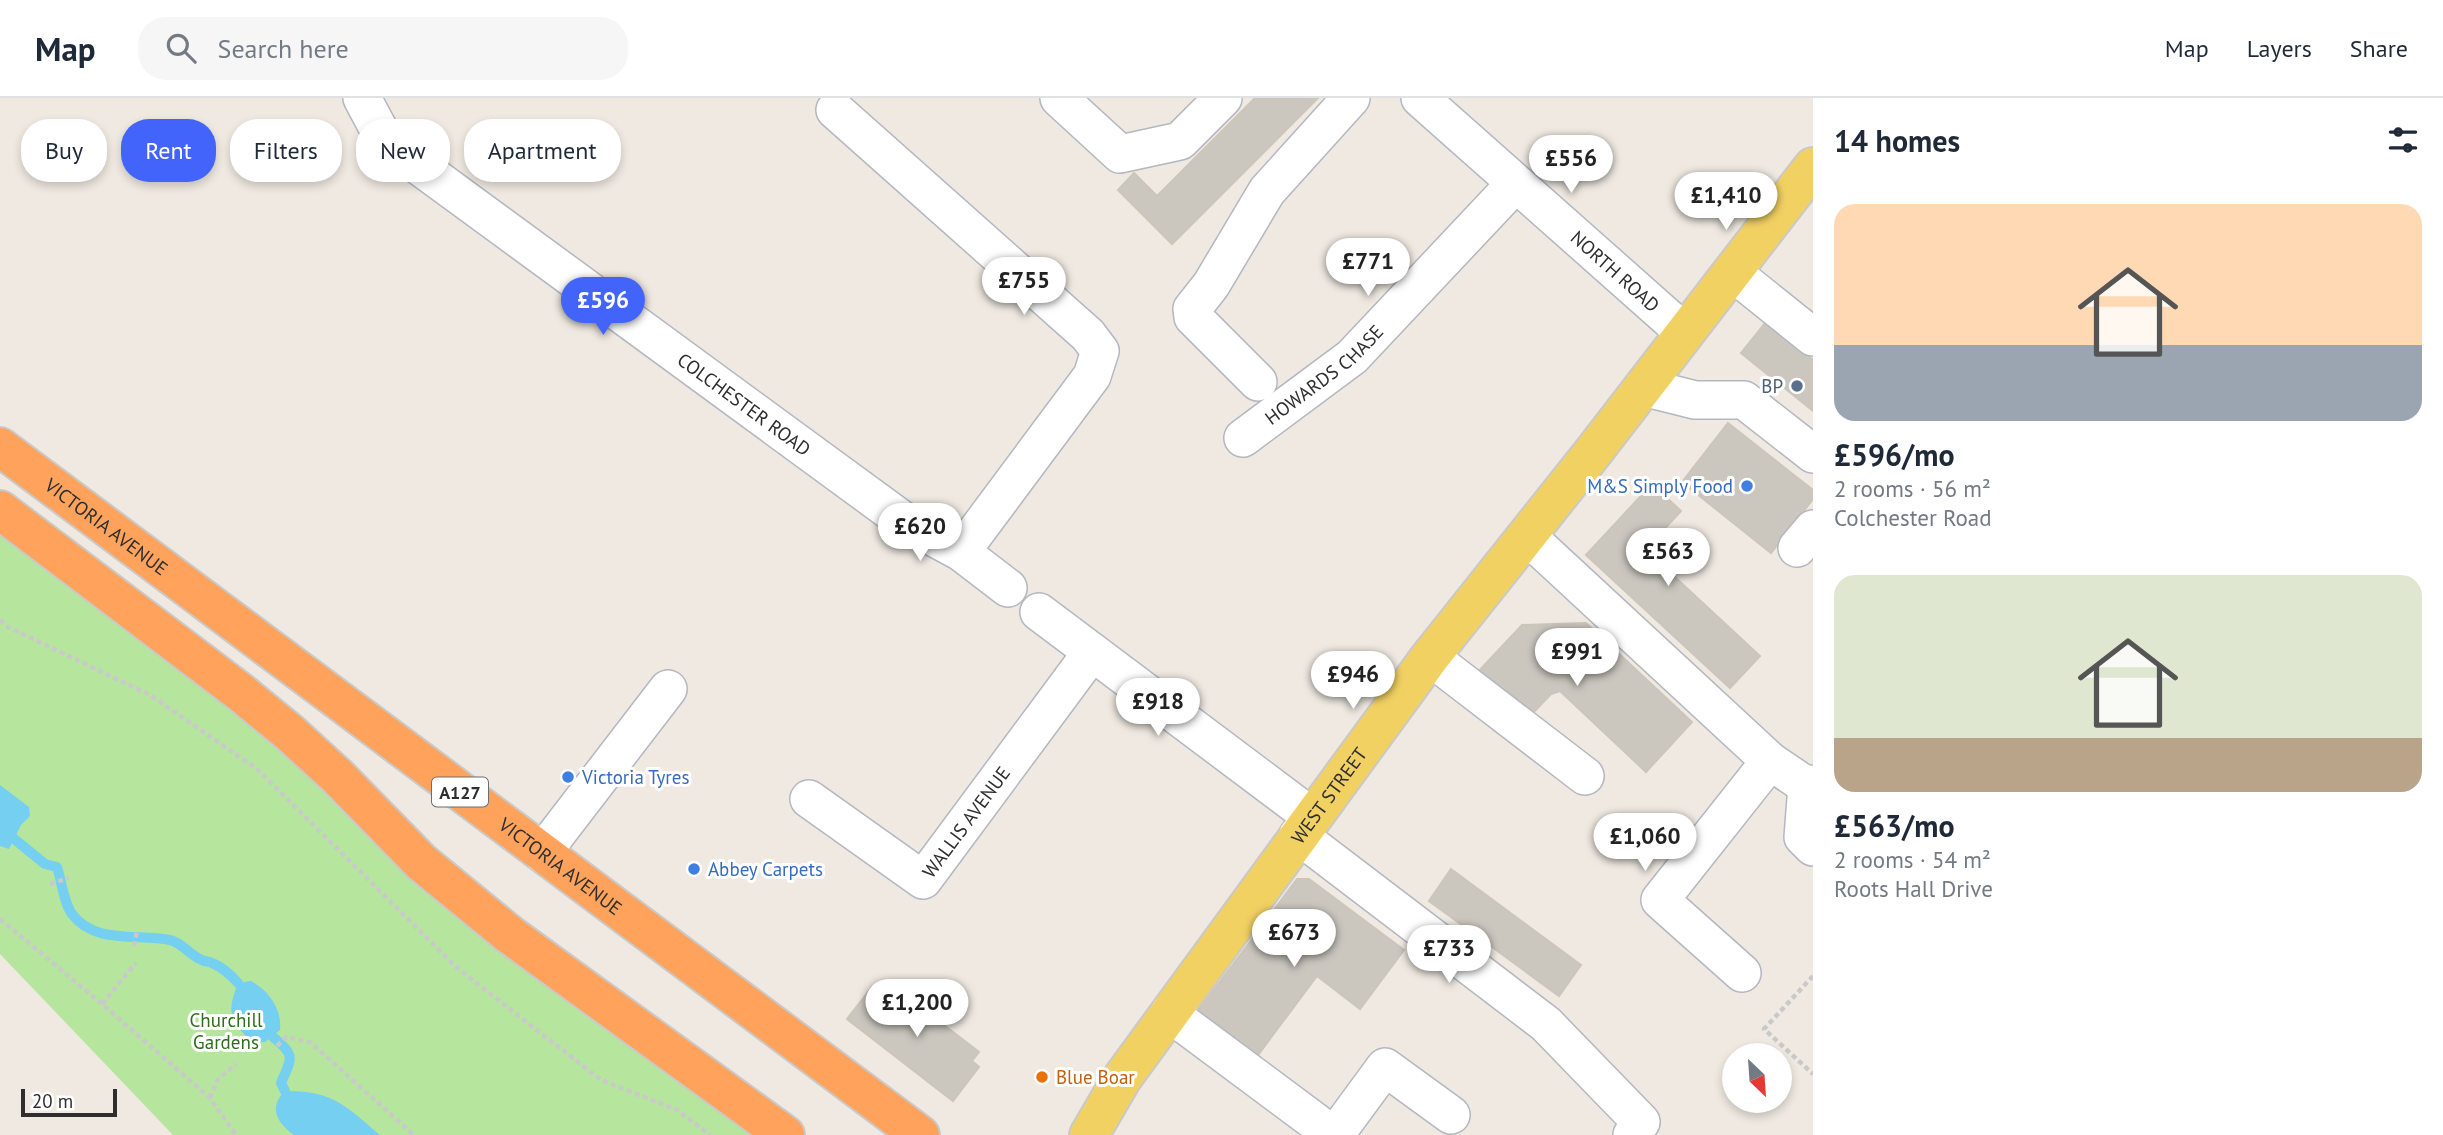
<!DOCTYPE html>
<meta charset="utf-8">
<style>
:root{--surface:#fff;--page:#f6f6f7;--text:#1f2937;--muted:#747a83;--line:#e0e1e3;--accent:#4264fb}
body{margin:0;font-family:"PT Sans",sans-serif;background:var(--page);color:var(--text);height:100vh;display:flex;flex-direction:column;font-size:26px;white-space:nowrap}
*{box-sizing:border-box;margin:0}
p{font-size:23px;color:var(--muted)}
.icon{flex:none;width:38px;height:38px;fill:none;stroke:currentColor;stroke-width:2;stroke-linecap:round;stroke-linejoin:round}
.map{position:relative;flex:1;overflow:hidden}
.drawer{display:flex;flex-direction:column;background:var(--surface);width:630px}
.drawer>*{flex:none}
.top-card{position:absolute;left:21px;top:21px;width:665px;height:63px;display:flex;gap:14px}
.needle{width:46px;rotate:155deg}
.buttons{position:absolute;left:1722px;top:945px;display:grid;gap:14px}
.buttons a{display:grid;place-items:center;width:70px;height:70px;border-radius:50%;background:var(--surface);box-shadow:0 4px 10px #0003;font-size:35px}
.scale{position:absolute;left:21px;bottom:18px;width:96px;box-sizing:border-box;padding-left:7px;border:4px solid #2e2e2e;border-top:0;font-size:19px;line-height:24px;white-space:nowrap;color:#2e2e2e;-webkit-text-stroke:5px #fff;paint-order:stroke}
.price{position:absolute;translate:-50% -60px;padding:0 16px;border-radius:24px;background:#fff;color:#222;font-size:23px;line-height:46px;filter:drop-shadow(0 2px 4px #0008)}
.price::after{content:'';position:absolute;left:50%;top:42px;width:21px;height:16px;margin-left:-10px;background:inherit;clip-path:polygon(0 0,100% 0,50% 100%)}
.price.current{background:var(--accent);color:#fff}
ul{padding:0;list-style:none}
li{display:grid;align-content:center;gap:14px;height:371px;padding:0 21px}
li span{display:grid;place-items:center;height:217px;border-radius:21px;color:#555}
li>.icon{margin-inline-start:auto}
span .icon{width:126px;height:126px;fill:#fffc;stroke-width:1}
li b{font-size:30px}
h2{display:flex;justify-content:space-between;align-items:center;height:84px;padding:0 21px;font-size:30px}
.tag{padding:0 24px;border-radius:28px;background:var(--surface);box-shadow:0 4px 10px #0003;font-size:24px;line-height:63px}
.tag.current{background:var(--accent);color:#fff}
header{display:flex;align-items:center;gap:42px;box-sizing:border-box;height:98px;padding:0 35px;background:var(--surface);border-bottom:2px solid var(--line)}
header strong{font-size:33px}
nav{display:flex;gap:38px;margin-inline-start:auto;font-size:24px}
.search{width:490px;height:63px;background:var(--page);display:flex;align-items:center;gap:18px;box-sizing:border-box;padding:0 24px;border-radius:28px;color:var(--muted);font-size:26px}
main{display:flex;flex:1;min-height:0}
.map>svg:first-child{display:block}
</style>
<header>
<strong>Map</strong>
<div class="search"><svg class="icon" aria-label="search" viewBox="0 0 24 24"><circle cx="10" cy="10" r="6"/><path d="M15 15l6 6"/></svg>Search here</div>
<nav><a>Map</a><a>Layers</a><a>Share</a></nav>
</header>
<main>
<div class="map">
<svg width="1813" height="1037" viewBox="0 0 1813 1037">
<rect width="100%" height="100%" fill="#efe9e1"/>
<path fill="#b6e59e" d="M0,414L787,1037H173L0,856Z"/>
<g fill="#75cff0">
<path d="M0,687L29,709L30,718L21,727L9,751L0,748Z"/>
<path d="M251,883C269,893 282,911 280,932L265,944L252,945C230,921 226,916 238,885Z"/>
<path d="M285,993C332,992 346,1008 380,1037H294C277,1025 268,1009 285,993Z"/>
</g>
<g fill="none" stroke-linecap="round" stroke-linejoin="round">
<g stroke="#75cff0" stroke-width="10">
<path d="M13,740L45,766L57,769C62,784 63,803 72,816C95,847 139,835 170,842C183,845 189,857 202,862C205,864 209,863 212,865C222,869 231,877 238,885"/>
<path d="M273,939C296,958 292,959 281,985L285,993"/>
</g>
</g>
<g fill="#cbc7bf" stroke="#cbc5ba" stroke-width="2">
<path d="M1255,0H1318L1172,146L1118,92L1134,75L1157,98Z"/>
<path d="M1766,224L1813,262V313L1741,255Z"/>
<path d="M1728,325L1813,392V401L1771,455L1682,384Z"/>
<path d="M1652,386L1681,413L1654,442L1659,446L1650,456L1760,558L1730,590L1586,457Z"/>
<path d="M1586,525L1692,624L1646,674L1560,593L1551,596L1510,639L1461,592L1522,527Z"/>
<path d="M1451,771L1581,867L1559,898L1429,803Z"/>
<path d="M1297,781H1309L1404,852L1360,911L1317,878L1249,969L1189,925Z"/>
<path d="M888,885L918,908L923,901L944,918L940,924L979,954L972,963L979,969L953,1003L847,921L872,889L880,895Z"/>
</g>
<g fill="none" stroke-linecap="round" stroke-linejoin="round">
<g stroke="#b4b7c1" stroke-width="40">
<g id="minor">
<path id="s1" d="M362,0L385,43L905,424L961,454L1008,490"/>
<path d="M1059,0L1120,56L1180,43L1223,0"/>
<path id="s2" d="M1420,0L1685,235"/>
<path d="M835,12L1088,237L1100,253L1092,278L961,454"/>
<path d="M1732,174L1813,239"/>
<path d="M1258,284L1193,219L1192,211L1211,187L1267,93L1351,0"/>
<path d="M1643,289L1695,302H1744L1813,356"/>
<path id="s3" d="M1243,340L1352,259L1515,86"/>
<path d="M1527,438L1770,663L1807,688L1813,686"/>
<path d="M1797,450L1813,431"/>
<path d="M1039,514L1312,719"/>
<path d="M1430,559L1585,678"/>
<path d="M1807,688L1803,739L1813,749"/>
<path id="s4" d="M809,701L923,782L1092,554"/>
<path d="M1298,737L1546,926L1641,1024L1632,1037"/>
<path d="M542,755L668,591"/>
<path d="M1742,875L1660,802L1770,663"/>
<path d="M1169,915L1333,1037"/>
<path d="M1335,1037L1385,969L1451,1017"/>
</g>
</g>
<g stroke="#c9c9c9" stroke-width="42">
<g id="major">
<path id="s5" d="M1089,1037L1123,979L1430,559L1594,353L1813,69"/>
</g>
</g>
<g stroke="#c9c9c9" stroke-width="42">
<g id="highway">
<path id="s6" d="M0,349L920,1037"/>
<path d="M0,412L240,594L290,635L338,679L421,764L510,837L785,1037"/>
</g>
</g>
<g stroke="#c9c9c9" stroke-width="4.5" stroke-dasharray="5 3.5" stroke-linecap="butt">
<path d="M0,522L8,529L150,597L257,671L456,869L601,982L677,1012L710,1037"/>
<path d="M50,786L69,780"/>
<path d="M0,821L102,906L210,1000L236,1037"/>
<path d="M134,848L137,833"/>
<path d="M1813,878L1764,931L1813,976"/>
<path d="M102,906L136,865"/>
<path d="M277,948L286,939L310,944L414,1037"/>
<path d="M210,1000L218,981L236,966"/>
</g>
<use href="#minor" stroke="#fff" stroke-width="37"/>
<use href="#major" stroke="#f2d163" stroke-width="38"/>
<use href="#highway" stroke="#ffa35c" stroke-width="38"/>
</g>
<circle fill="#5c6f8a" stroke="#fff" stroke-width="2.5" cx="1797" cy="288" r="7"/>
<g fill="#3f7fe0" stroke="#fff" stroke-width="2.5">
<circle cx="1747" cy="388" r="7"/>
<circle cx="568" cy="679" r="7"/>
<circle cx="694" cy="771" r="7"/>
</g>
<circle fill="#e8710a" stroke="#fff" stroke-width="2.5" cx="1042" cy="979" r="7"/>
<g text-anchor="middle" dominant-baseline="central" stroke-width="6" stroke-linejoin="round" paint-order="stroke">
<rect fill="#fff" stroke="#6d6d6d" stroke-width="2" x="432" y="679.5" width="56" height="29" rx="5"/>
<g font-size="18" font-weight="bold" fill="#2e2e2e">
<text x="460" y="694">A127</text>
</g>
<g font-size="19" fill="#2e2e2e" stroke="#fff">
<text stroke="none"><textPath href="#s2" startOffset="261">NORTH ROAD</textPath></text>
<text stroke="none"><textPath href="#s3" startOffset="103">HOWARDS CHASE</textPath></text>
<text stroke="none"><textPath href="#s1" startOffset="494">COLCHESTER ROAD</textPath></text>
<text stroke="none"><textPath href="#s6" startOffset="133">VICTORIA AVENUE</textPath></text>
<text stroke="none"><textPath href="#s5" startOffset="416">WEST STREET</textPath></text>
<text stroke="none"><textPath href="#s4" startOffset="212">WALLIS AVENUE</textPath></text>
<text stroke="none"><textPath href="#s6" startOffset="700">VICTORIA AVENUE</textPath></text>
</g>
<g font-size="19" fill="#4e5e75" stroke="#fff" text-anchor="end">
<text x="1783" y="288">BP</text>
</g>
<g font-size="19" fill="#366cbe" stroke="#fff" text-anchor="start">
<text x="1733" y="388" text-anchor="end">M&amp;S Simply Food</text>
<text x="582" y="679">Victoria Tyres</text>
<text x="708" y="771">Abbey Carpets</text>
</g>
<g font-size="19" fill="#2c6e1b" stroke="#fff">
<text x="226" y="922">Churchill<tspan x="226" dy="22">Gardens</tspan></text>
</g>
<g font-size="19" fill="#c56008" stroke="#fff" text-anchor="start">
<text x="1056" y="979">Blue Boar</text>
</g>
</g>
</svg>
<div class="buttons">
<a><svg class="needle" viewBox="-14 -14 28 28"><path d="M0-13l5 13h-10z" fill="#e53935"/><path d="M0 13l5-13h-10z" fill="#747a83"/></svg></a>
</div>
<div class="scale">20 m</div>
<b class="price" style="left:1571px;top:97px">£556</b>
<b class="price" style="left:1726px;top:134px">£1,410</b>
<b class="price" style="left:1368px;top:200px">£771</b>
<b class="price" style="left:1024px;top:219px">£755</b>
<b class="price current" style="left:603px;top:239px">£596</b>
<b class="price" style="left:920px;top:465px">£620</b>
<b class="price" style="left:1668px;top:490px">£563</b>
<b class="price" style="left:1577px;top:590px">£991</b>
<b class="price" style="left:1353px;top:613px">£946</b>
<b class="price" style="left:1158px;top:640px">£918</b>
<b class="price" style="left:1645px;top:775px">£1,060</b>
<b class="price" style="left:1294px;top:871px">£673</b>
<b class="price" style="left:1449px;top:887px">£733</b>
<b class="price" style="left:917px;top:941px">£1,200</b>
<div class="top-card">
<a class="tag">Buy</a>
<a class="tag current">Rent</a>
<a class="tag">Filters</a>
<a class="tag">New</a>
<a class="tag">Apartment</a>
</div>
</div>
<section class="drawer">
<h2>14 homes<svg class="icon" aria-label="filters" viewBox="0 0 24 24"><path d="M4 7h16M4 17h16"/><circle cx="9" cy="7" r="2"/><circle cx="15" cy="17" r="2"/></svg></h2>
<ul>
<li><span style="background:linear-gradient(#ffd9b3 65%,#9aa5b1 0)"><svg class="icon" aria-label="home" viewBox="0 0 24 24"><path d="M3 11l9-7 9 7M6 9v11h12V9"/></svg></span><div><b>£596/mo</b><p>2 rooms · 56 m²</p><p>Colchester Road</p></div></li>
<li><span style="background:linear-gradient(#dfe7d0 75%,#b9a48a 0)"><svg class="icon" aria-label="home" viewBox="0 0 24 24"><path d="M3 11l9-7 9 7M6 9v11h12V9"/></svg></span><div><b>£563/mo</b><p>2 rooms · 54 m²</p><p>Roots Hall Drive</p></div></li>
</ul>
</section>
</main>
